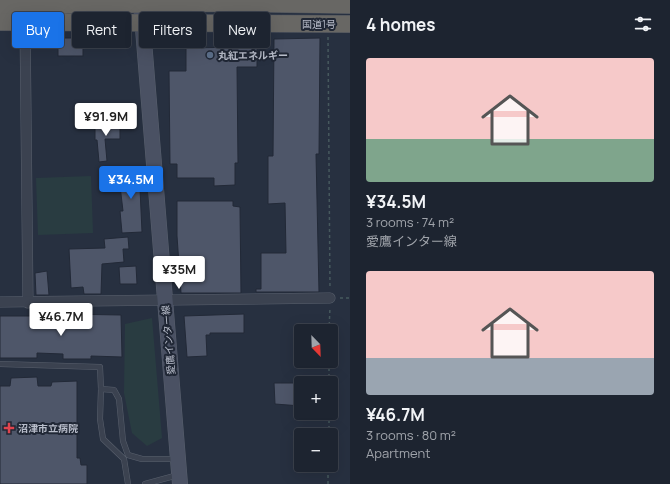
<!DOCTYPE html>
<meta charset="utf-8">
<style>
:root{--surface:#1d2430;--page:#2a303c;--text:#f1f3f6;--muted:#a0a4ab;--line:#3b414c;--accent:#1a73e8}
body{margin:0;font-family:Manrope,"Noto Sans JP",sans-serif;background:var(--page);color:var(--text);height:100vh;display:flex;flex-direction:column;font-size:15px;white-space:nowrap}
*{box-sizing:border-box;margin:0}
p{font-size:13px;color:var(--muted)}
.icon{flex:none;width:22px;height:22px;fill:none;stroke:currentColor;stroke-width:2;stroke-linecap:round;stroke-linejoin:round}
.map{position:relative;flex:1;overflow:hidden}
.drawer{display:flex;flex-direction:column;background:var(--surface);width:320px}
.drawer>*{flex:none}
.hud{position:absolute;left:12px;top:12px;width:278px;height:36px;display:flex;gap:8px}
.needle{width:26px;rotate:157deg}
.buttons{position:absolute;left:294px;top:324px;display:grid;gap:8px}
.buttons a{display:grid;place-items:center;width:44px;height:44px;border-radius:4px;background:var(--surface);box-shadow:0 4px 16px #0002,0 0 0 1px var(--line);font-size:20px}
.price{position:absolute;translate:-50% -34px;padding:0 9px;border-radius:4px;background:#fff;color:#222;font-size:13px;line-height:26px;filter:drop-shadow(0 1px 2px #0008)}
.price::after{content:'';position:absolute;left:50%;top:24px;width:12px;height:9px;margin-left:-6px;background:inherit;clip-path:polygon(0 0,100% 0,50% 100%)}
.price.on{background:var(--accent);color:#fff}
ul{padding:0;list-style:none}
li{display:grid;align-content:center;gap:8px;height:212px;padding:0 16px}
li span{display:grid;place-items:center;height:124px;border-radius:4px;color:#555}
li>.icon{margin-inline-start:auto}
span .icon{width:72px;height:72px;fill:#fffc;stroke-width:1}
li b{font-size:17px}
h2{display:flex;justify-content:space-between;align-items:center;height:48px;padding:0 16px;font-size:17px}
.pill{padding:0 14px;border-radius:4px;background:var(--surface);box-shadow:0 4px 16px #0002,0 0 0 1px var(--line);font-size:14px;line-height:36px}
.pill.on{background:var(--accent);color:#fff}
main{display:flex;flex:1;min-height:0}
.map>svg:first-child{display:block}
</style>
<main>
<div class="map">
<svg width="350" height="484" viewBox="0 0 350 484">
<rect width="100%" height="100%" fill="#273040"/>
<g fill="#293c41">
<path d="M91,176L93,233L38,235L36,178Z"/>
<path d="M152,318L162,438L147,446L132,433L124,393L125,324Z"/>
</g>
<g fill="#4e5669" stroke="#222937">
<rect x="58" y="38" width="25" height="18"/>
<path d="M320,38L319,154H316L319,292H256V289H261V253H286L285,203L268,204V156H273L274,39Z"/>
<path d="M245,41H257V67H237L238,163H235V185L214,186V178H177V164H170L169,71H186V48L245,47Z"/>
<path d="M95,123H120V139H105L107,161L99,162L97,140H95Z"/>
<path d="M139,167L142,232L122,233L120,211H123L118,169Z"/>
<path d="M177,201H233V206L240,207L241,293H181L177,236Z"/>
<path d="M128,237L129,249H123L124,262L102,264L101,294H84L83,287L71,288L69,249L105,248L104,239Z"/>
<path d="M136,266L137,284H120L119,267Z"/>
<path d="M47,271L49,295H36L35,273Z"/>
<path d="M62,314L121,315L122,357L91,356V359H63V354L37,353V358H0V316H38V321L62,322Z"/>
<path d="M244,314V333H210V335H206L207,356L187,357L184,316Z"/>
<path d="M37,377L38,386H51L52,382L77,381V458H80L81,465H87V484H0V386H10L11,378Z"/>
<path d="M274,383H301V406L275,404Z"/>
</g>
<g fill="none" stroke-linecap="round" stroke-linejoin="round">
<g stroke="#59606d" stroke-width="6">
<g id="service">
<path d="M0,364L100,367L101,389"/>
<path d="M128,484L124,459L103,439L100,419L101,389L114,390L119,399L123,441L128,455L142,459H176"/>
<path d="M145,484L178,475"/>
</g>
</g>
<g stroke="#59606d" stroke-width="11">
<g id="minor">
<path d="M25,22L28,303"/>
<path d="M0,302L330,298"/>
</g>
</g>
<g stroke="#59606d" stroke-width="16">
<path id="secondary" d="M141,4L180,484"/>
</g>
<g stroke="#464d5a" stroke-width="18">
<g id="trunk">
<path d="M0,6L223,3L350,5"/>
<path d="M0,22L350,24"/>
</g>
</g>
<g stroke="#47595e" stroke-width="1.5" stroke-dasharray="3 3" stroke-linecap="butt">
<path d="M328,37L330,289"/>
<path d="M340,298H350"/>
<path d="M329,331L330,307"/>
<path d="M329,383V361"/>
<path d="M329,435V413"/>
<path d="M328,484V465"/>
</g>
<use href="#service" stroke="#3b4250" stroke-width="5"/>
<use href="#minor" stroke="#3b4250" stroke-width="10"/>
<use href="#secondary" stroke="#4a5163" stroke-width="15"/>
<use href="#trunk" stroke="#686764" stroke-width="17"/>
</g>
<circle fill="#5c6f8a" stroke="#202735" stroke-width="1.5" cx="210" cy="55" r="4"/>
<path fill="#e0444e" stroke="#202735" stroke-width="1.5" d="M7 422h4v4h4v4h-4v4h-4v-4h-4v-4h4z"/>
<g text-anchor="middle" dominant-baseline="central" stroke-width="4" stroke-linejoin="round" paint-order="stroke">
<g font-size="10" fill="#b8bdca" stroke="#202735">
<text x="319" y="24">国道1号</text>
<text transform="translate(168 340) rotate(-95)">愛鷹インター線</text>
</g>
<g font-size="10" font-weight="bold" fill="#b8bdca" stroke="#202735" text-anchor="start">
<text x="218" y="55">丸紅エネルギー</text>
<text x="18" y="428">沼津市立病院</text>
</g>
</g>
</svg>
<div class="buttons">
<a><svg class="needle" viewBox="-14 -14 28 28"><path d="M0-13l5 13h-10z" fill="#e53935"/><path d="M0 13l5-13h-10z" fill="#a0a4ab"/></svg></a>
<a>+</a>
<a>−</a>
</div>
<b class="price" style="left:106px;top:137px">¥91.9M</b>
<b class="price on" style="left:131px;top:200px">¥34.5M</b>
<b class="price" style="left:179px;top:290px">¥35M</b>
<b class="price" style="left:61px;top:337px">¥46.7M</b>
<div class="hud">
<a class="pill on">Buy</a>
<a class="pill">Rent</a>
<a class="pill">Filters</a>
<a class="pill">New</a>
</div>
</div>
<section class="drawer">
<h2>4 homes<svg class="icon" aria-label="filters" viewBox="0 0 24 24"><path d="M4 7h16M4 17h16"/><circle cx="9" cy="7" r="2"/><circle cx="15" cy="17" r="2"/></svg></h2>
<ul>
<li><span style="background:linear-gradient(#f6c9c9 65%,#7fa58c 0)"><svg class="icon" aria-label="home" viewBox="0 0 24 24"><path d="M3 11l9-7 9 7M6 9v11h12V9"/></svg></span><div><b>¥34.5M</b><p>3 rooms · 74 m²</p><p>愛鷹インター線</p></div></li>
<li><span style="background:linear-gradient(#f6c9c9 70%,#9aa5b1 0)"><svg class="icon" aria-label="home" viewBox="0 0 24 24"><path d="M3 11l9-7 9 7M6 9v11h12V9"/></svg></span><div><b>¥46.7M</b><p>3 rooms · 80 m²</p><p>Apartment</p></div></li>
</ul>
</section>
</main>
